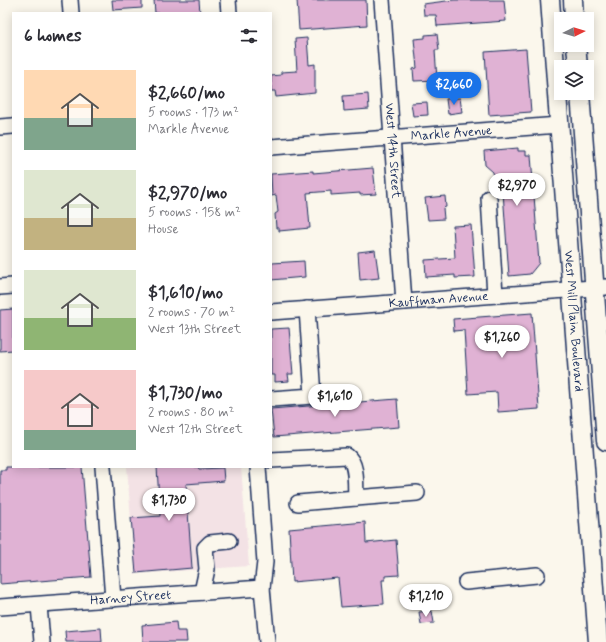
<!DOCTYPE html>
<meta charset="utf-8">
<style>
:root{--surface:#fff;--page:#f2f2f3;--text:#2b2b33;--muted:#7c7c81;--accent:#1a73e8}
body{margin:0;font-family:Mynerve,sans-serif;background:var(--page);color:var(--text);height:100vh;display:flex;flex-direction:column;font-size:15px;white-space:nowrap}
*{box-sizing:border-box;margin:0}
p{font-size:13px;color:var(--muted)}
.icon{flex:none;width:22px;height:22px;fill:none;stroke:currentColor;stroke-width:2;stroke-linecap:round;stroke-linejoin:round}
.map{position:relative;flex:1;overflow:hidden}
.sheet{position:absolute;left:12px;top:12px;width:260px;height:456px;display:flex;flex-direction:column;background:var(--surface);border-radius:0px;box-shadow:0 2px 10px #0003}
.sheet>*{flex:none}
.needle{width:26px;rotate:85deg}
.fabs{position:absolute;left:554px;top:12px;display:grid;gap:8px}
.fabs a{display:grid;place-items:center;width:40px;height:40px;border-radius:0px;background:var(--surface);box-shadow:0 2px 10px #0003;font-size:20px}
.price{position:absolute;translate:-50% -34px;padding:0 9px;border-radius:14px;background:#fff;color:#222;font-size:13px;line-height:26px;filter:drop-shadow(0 1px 2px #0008)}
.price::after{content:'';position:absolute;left:50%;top:24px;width:12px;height:9px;margin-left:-6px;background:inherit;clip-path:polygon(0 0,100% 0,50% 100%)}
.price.selected{background:var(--accent);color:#fff}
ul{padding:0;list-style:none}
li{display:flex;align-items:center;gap:12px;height:100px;padding:0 12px}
li span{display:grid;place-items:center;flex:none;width:112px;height:80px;border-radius:0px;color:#555}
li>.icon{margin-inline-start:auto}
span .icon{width:48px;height:48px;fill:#fffc;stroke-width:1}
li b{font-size:17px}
h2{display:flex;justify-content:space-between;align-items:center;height:48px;padding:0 12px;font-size:17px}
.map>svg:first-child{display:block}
</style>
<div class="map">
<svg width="606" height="642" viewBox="0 0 606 642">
<rect width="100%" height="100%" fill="#fbf7ec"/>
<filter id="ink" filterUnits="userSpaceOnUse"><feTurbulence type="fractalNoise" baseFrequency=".025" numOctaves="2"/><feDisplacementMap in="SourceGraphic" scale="8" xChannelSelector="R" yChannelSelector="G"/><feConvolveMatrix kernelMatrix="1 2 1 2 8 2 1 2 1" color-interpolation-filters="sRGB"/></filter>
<g filter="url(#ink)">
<path fill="#f3e2e5" d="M127,467H241L249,566L135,574Z"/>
<g fill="#e0b2d4" stroke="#1b2f5e">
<path d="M112,0H142V8L113,10Z"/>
<path d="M154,0H199L200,13H155Z"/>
<path d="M297,0H366L367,25L299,30Z"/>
<path d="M454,0H504L506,21L437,26L436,15H424L423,4Z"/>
<path d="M437,34L439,50H435L437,80L414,81L413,69L417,68L414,39L425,38V35Z"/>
<path d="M307,38L309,65L315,64V93L276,97L275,91H271V76L281,75V72L297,71L295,39Z"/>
<path d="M526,49L531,112L489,115L485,52Z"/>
<path d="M368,94L369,109L344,111L343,96Z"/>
<path d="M460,98L462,112L448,114L446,99Z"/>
<path d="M427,102L428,115L413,116L411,103Z"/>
<path d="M518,148V151H526V155H531L539,263L530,274L509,276L502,178L494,179L493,172L485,165L484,151Z"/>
<path d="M373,168L376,194L360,195V193L331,195V191L307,193L310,228L279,231V228H276L275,214L278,212L276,195L272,196L271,174L313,171V173Z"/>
<path d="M445,196L446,207L443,208L444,219L428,220L425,198Z"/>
<path d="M471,225L475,277L455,278V275L426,277L425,260L455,258L453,226Z"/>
<path d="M375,250L379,278L360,280L358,252Z"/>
<path d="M304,261L305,277L271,280L272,263Z"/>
<path d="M13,309V350L0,351V310Z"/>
<path d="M532,313L539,409L498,412L497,392L468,394L464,330L454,331L453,319Z"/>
<path d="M289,328L293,374H288L289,381L275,382V375H271V329Z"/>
<path d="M397,399L399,427L274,437L271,409Z"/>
<path d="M6,467H82L91,577L0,584V470H6Z"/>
<path d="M157,467H198L199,469L223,468L224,481L186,484L192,568L136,573L131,518L160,516Z"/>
<path d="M365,522L366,543L396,540L399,575L385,576V580H382L384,604L341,607L338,578L292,582L289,529Z"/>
<path d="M432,611L434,623L421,624L419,612Z"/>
<path d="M176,622L177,631H186L187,642H143L142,625Z"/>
<path d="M101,628L102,642H66L65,631Z"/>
</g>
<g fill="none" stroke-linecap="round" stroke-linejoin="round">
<g stroke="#1b2f5e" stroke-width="18">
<g id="minor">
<path d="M70,0L71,13"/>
<path d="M228,0L229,13"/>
<path id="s1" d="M382,0L404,302"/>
<path d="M0,127L13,126"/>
<path id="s2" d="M271,147L559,125"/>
<path d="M489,198L495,295"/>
<path d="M0,287L13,286"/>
<path id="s3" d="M271,312L606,287"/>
<path d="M271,399L313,396L307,309"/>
<path d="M271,460L347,456C358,464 355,486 356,498L298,503"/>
<path d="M103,467L113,599"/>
<path d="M258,467L265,562L262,588L267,642"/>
<path d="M356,498L417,493"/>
<path d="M466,582L537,575"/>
<path d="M202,592L207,569L205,548L210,543L229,541"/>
<path d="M39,605L42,642"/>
<path id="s4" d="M0,607L262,588"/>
</g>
</g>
<g stroke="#1b2f5e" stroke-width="21">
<g id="major">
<path id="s5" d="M550,0L598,642"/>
<path d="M573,0L574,19"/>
<path d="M576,45L578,67"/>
<path d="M580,93L606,441"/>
</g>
</g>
<use href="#minor" stroke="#fbf7ec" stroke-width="15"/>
<use href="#major" stroke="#fbf7ec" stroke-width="18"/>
</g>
</g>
<g text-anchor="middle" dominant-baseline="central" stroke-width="3" stroke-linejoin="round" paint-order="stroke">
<g font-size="13" fill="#1b2f5e" stroke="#fbf7ec">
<text stroke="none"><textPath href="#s2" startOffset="181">Markle Avenue</textPath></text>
<text stroke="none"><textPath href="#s1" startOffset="151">West 14th Street</textPath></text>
<text stroke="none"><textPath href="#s3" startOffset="168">Kauffman Avenue</textPath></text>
<text stroke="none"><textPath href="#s5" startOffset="322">West Mill Plain Boulevard</textPath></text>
<text stroke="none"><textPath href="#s4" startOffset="131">Harney Street</textPath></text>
</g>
</g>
</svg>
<div class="fabs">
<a><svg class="needle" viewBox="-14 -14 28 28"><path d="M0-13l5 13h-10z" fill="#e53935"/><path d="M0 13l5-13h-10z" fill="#7c7c81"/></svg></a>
<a><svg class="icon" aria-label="layers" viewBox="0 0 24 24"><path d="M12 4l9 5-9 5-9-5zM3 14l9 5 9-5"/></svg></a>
</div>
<b class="price selected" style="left:454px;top:106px">$2,660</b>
<b class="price" style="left:517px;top:207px">$2,970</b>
<b class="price" style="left:502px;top:359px">$1,260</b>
<b class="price" style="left:335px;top:418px">$1,610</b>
<b class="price" style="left:169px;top:522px">$1,730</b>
<b class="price" style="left:426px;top:618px">$1,210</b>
<section class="sheet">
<h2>6 homes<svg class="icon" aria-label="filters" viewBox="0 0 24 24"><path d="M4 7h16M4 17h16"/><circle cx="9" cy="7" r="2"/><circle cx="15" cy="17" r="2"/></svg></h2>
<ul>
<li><span style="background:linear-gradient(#ffd9b3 60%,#7fa58c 0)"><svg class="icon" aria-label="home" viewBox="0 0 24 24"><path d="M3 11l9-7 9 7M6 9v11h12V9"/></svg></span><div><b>$2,660/mo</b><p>5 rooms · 173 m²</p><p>Markle Avenue</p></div></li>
<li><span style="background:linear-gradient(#dfe7d0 60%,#c2b280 0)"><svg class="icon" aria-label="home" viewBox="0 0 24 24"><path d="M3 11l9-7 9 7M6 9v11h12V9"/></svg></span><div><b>$2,970/mo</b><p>5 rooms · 158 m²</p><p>House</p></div></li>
<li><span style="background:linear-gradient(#dfe7d0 60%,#8fb573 0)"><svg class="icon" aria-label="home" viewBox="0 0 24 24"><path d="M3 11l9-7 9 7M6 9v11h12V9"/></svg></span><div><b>$1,610/mo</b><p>2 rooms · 70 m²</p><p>West 13th Street</p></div></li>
<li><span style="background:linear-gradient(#f6c9c9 75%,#7fa58c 0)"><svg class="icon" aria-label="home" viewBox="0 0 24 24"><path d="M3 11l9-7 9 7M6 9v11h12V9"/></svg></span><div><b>$1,730/mo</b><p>2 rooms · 80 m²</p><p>West 12th Street</p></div></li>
</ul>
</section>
</div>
